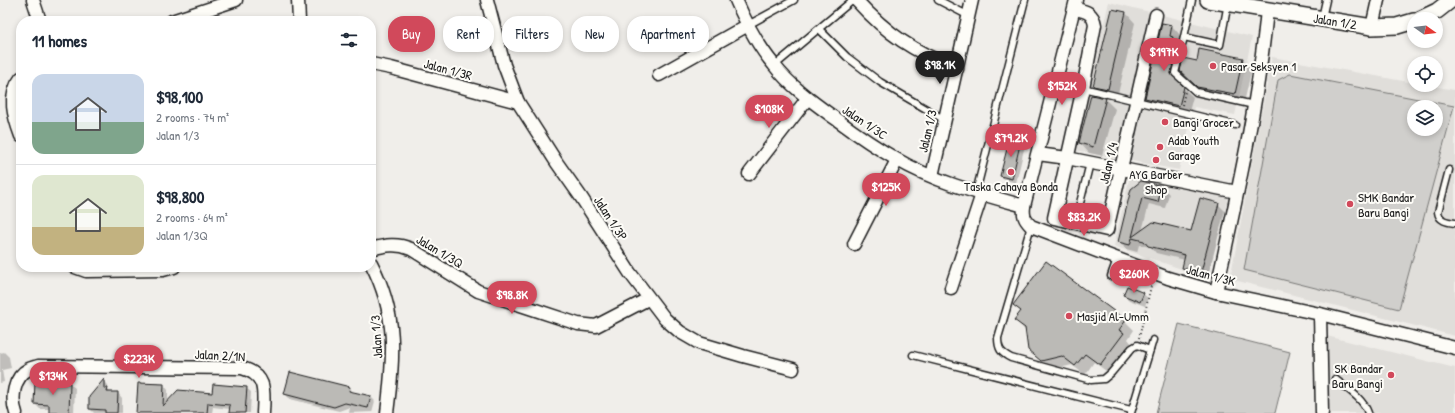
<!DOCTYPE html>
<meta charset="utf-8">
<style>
:root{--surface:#fff;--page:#f6f6f7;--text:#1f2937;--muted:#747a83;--line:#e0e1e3;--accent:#d1495b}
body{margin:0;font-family:"Patrick Hand",sans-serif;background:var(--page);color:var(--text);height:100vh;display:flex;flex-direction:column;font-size:15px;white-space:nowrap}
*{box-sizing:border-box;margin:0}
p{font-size:13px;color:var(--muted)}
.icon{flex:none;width:22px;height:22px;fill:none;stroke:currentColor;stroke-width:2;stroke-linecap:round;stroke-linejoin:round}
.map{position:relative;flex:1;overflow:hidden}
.panel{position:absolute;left:16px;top:16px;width:360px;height:256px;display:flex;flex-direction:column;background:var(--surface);border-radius:16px;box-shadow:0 2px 6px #0003}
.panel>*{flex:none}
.banner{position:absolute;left:388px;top:16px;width:380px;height:36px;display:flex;gap:8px}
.needle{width:26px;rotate:104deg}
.fabs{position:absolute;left:1407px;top:12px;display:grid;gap:8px}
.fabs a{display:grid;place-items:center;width:36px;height:36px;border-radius:50%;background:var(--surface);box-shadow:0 2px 6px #0003;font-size:20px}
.price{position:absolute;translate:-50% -34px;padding:0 9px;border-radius:14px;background:var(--accent);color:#fff;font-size:13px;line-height:26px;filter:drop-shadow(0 1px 2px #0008)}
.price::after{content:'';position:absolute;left:50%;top:24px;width:12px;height:9px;margin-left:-6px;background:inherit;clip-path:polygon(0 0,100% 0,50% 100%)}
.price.selected{background:#222;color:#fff}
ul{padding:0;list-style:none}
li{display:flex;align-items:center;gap:12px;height:100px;padding:0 16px}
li+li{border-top:1px solid var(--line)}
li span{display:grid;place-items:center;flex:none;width:112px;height:80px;border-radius:12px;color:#555}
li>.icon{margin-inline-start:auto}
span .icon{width:48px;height:48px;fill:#fffc;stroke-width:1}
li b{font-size:17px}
h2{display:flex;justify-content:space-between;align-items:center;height:48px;padding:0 16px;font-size:17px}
.chip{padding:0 14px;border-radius:16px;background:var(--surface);box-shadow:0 2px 6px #0003;font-size:14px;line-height:36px}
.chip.selected{background:var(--accent);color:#fff}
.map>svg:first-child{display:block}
</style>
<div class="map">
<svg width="1455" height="413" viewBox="0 0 1455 413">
<rect width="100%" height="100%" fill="#f0eeea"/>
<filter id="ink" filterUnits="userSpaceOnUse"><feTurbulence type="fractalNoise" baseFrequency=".025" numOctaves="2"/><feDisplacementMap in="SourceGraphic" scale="8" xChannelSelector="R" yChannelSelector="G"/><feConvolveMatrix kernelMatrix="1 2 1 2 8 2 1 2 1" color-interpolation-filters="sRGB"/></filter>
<g filter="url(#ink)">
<g fill="#e0deda" fill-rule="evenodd">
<path d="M1109,2L1252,37L1235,115L1194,107L1179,170L1074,150Z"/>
<path d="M1272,57L1414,83V85H1427L1455,90V336L1230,279ZM1414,107H1436V129H1414Z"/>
<path d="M1130,176L1229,195L1208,278L1114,246Z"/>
<path d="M1327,336L1455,368V413H1329Z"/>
</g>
<g fill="#d0cfcc" stroke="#767674" fill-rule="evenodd">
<path d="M1290,74L1454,106L1399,309L1244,270L1278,80ZM1414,107H1436V129H1414Z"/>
<path d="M1179,324L1290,352L1275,413H1156Z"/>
</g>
<g fill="#0003">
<path d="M1113,10L1126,13L1135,23L1117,98L1103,95L1094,85Z"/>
<path d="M1163,24L1172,26L1181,36V53L1185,56L1184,59L1198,62L1242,59L1252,68L1244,103L1207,96L1182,72L1180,85L1193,97L1188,115L1155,107L1146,98Z"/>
<path d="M1105,99L1115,109L1102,156L1089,153L1080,143Z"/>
<path d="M1021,141L1025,145L1016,183L1006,180L1001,176Z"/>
<path d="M1162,187L1169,194L1165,208L1149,204L1142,231L1192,233L1218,204L1225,211L1207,279L1190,274L1183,267L1185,260L1156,253L1151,247L1139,245L1137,252L1126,249L1119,242L1132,189Z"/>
<path d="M1143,294L1148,298L1145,306L1129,300L1124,295Z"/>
<path d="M1014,305L1125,321L1134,330L1128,339L1132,344L1110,374L1094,362L1085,375L1072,365L1052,370L1028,349L1026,331L1015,320L1021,312Z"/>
<path d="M4,352L9,357L11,368L2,370L4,382L0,383V353Z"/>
<path d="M104,381L108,385V390L111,393H118L122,398V413H94L90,409V397Z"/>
<path d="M70,384L75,388L74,413H50V409H40L35,404Z"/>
<path d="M164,385L168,390V402L246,388L251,392L250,413H230V409L213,407L212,413H137Z"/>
<path d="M349,387L354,393L370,396L375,401L372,412L349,413L350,407L339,411L290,399L285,394Z"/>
</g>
<g fill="#bbbab6" stroke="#1c1c1c">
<path d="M1112,9L1126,12L1108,89L1093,86Z"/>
<path d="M1162,23L1172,25L1170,36L1173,37L1171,45L1176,46L1171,74L1184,87L1179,106L1145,98Z"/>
<path d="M1199,49L1243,58L1235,94L1197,87L1180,71L1183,58L1197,61Z"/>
<path d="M1091,95L1106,98L1093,147L1079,143Z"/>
<path d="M1010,137L1021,140L1012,179L1000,176Z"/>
<path d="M1141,181L1162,186L1158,202L1142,198L1132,237L1153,222L1191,231L1200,198L1219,203L1201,272L1182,268L1185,255L1148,246L1144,241L1132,238L1130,245L1118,242L1131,189Z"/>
<path d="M1046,261L1126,320L1119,330L1124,333L1100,365L1085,354L1075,366L1062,356L1041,361L1028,350L1025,328L1014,320L1021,311L1013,305Z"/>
<path d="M1127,286L1144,293L1140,302L1123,295Z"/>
<path d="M290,372L350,387L349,391L371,396L368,408L345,403L334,407L284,394Z"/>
<path d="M104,379V388H108L107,392H118L117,413H105V410L89,409V397Z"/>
<path d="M35,382L70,383L69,413H49V405L34,404Z"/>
<path d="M138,383L164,384L163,406L178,390L212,393L213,384L247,387L245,413H229L230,405L208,403L207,413H136Z"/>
</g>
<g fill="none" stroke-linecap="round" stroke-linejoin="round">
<g stroke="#1c1c1c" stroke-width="9">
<g id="service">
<path d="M938,0L969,16"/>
<path d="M1228,3L1220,45L1184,37L1175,73L1196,92L1254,105"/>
<path d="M1322,18L1326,0"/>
<path d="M748,25L794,0"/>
<path d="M819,29L847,57L880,82L945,120"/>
<path d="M1184,37L1192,0"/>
<path d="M774,66L853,0"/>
<path d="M1083,88L1235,125"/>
<path d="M1449,170L1438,212C1439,221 1447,222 1455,223"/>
<path d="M976,192L1025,0"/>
<path d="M1075,223L1090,163"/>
<path d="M1031,226L998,338C998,349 1001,353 1011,358L1091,380L1104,379L1111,373L1132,348L1137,345L1150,350"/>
<path d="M1111,276L1117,259"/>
<path d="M1130,280L1135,266"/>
<path d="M913,355L1131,410"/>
<path d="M1335,379C1346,388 1363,398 1368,413"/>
<path d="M1131,413L1153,340"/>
</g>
</g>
<g stroke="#1c1c1c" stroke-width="15">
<g id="minor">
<path d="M33,0L40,21"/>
<path d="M298,0L299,21"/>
<path d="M487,0L504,65L518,102L557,163L581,197L630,273L665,319L680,332L699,343L743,356L793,369"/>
<path d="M736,0C746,23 758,46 774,65C791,87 814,103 836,119C855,133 875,147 896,159C935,182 981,194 1024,206"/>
<path d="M856,0C888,35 913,51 957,69"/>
<path d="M1076,0L1024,206C1023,215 1024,219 1031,226L1168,278L1216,292L1320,314L1455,348"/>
<path d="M1075,9C1085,11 1093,12 1095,25L1083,88L1054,218L1107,230L1156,15"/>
<path d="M172,21L236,0"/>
<path d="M1372,27L1378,0"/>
<path d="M371,64L391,68L518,102"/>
<path d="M659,75L748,25"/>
<path d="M21,78C7,96 14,117 21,136"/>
<path d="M1038,154L1067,158L1237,192"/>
<path d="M749,174L807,99"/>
<path d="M932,176L972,0"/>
<path d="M854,244L897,160"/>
<path d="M371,249C386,245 397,243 411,249L478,291L578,324L596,326L648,299"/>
<path d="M371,263C398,315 394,356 387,413"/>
<path d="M75,267L86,271L163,270L174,267"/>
<path d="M951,288L982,194"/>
<path d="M1216,292C1236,199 1258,105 1267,10"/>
<path d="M1320,314L1322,413"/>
<path d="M16,413C11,399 13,377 29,369C31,368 35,367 38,366L242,368C267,375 264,392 263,413"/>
</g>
</g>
<g stroke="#1c1c1c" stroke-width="18">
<g id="tertiary">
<path d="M1208,0L1372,27L1397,26L1414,21"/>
<path d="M1420,19L1437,11L1451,0"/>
</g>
</g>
<g stroke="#1c1c1c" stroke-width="2" stroke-dasharray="1 3" stroke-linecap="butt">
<path d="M1182,105L1185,92"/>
<path d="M1139,338L1152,282"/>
</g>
<use href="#service" stroke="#fdfcf7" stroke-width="6"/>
<use href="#minor" stroke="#fdfcf7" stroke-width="12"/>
<use href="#tertiary" stroke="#fdfcf7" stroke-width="15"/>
</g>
</g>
<g fill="#d1495b" stroke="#fdfcf7" stroke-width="1.5">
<circle cx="1213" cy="66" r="4"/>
<circle cx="1165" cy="122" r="4"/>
<circle cx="1160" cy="147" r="4"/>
<circle cx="1156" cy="160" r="4"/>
<circle cx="1011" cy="172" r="4"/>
<circle cx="1350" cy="204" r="4"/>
<circle cx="1069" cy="316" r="4"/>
<circle cx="1391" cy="375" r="4"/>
</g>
<g text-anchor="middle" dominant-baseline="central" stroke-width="4" stroke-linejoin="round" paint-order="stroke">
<g font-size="13" fill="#1c1c1c" stroke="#fdfcf7">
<text transform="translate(1335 21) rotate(9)">Jalan 1/2</text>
<text transform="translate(448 69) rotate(15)">Jalan 1/3R</text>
<text transform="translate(865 122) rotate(34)">Jalan 1/3C</text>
<text transform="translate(927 131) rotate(-77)">Jalan 1/3</text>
<text transform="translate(1108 163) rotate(-77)">Jalan 1/4</text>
<text transform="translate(611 218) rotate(57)">Jalan 1/3P</text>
<text transform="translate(440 251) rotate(31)">Jalan 1/3Q</text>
<text transform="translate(1211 275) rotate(15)">Jalan 1/3K</text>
<text transform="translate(376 337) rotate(-94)">Jalan 1/3</text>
<text transform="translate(220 355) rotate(3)">Jalan 2/1N</text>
</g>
<g font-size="13" fill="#1c1c1c" stroke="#fdfcf7" text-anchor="start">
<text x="1221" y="66">Pasar Seksyen 1</text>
<text x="1173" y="122">Bangi Grocer</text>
<text x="1168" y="140">Adab Youth<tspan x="1168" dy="15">Garage</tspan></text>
<text x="1156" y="174" text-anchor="middle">AYG Barber<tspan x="1156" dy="15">Shop</tspan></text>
<text x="1011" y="186" text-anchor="middle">Taska Cahaya Bonda</text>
<text x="1358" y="197">SMK Bandar<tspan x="1358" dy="15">Baru Bangi</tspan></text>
<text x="1077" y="316">Masjid Al-Umm</text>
<text x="1383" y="368" text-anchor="end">SK Bandar<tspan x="1383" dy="15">Baru Bangi</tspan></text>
</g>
</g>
</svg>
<div class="fabs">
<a><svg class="needle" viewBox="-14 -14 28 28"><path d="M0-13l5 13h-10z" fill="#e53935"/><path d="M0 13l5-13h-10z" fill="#747a83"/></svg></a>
<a><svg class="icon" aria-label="locate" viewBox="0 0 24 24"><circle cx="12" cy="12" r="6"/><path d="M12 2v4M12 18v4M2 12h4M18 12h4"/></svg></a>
<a><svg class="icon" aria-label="layers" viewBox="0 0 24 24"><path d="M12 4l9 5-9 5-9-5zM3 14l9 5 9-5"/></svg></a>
</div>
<b class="price" style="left:1164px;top:72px">$197K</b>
<b class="price selected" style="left:940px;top:85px">$98.1K</b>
<b class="price" style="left:1062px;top:106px">$152K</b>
<b class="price" style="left:769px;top:129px">$108K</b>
<b class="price" style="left:1011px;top:158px">$79.2K</b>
<b class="price" style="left:886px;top:207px">$125K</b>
<b class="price" style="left:1084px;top:237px">$83.2K</b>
<b class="price" style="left:1134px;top:294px">$260K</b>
<b class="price" style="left:512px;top:315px">$98.8K</b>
<b class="price" style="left:139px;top:379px">$223K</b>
<b class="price" style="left:53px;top:396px">$134K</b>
<div class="banner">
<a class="chip selected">Buy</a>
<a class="chip">Rent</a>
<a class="chip">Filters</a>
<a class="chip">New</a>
<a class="chip">Apartment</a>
</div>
<section class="panel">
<h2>11 homes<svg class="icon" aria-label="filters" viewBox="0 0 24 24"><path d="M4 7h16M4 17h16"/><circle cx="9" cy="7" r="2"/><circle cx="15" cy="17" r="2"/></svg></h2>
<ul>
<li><span style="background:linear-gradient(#c9d6e8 60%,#7fa58c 0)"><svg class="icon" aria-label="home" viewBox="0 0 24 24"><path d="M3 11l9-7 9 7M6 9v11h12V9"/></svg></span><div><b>$98,100</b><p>2 rooms · 74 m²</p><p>Jalan 1/3</p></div></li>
<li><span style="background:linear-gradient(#dfe7d0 65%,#c2b280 0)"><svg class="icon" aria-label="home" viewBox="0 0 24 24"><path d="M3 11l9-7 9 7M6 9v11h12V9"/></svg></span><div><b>$98,800</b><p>2 rooms · 64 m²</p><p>Jalan 1/3Q</p></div></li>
</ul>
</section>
</div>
